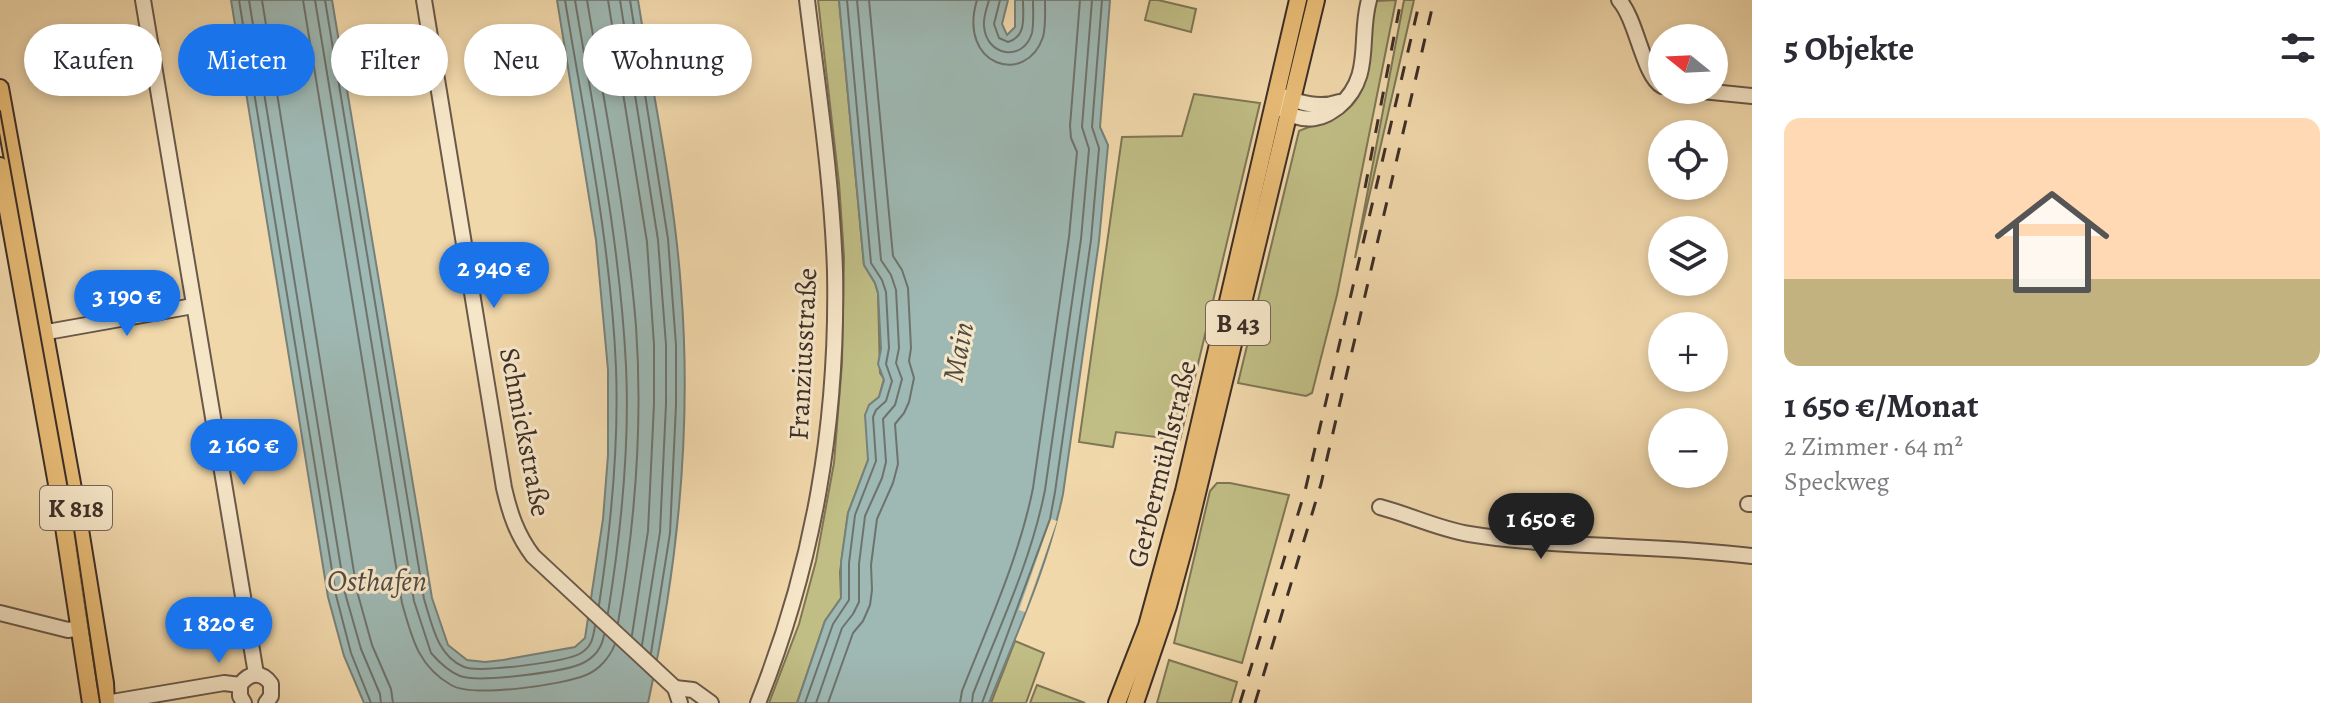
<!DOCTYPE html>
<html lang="de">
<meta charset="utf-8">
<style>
:root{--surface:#fff;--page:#f2f2f3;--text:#2b2b33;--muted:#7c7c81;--line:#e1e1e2;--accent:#1a73e8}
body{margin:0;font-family:Alegreya,serif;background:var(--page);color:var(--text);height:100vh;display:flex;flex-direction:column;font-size:30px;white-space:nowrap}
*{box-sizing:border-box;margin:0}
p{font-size:26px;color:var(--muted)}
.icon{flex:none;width:44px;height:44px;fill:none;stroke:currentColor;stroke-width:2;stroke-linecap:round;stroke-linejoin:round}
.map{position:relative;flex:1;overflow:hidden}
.side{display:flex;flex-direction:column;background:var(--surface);width:600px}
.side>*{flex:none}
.top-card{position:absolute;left:24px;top:24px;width:760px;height:72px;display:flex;gap:16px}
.needle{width:52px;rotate:288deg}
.fabs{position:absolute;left:1648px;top:24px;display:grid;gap:16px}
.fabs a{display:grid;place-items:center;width:80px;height:80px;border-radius:50%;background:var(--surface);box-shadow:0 4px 12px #0003;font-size:40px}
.price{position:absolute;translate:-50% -68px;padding:0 18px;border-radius:28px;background:var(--accent);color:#fff;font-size:26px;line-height:52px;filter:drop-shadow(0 2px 4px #0008)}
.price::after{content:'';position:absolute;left:50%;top:48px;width:24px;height:18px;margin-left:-12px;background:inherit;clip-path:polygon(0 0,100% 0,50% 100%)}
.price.active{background:#222;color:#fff}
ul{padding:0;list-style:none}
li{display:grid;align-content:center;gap:16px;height:424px;padding:0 32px}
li+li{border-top:2px solid var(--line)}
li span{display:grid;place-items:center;height:248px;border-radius:16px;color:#555}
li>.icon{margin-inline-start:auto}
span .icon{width:144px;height:144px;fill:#fffc;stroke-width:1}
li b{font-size:34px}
h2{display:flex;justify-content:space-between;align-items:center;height:96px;padding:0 32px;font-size:34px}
.tag{padding:0 28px;border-radius:36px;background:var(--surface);box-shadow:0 4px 12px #0003;font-size:28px;line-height:72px}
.tag.active{background:var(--accent);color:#fff}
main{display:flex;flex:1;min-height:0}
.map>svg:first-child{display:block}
</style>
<main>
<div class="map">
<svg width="1752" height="703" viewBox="0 0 1752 703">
<rect width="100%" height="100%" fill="#f1d8ab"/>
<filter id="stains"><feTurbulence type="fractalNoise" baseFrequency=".0025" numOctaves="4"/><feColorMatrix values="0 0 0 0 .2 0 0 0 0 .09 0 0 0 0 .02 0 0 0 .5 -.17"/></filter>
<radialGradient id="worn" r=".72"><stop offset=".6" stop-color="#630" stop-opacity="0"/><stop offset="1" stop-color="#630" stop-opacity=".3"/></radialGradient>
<g fill="#c0bd85" stroke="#7e7656" stroke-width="2">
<path d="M818,0H839L864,265L875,283L878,293L880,373L884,379L879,397L869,405L868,460L848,513L840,572L841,598L825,621L797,703H769L799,624L816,561L834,463L842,363L844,257L839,183Z"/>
<path d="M1150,0H1158L1196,9L1191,32L1145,20Z"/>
<path d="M1396,0L1337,295L1312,393L1306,396L1238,383L1299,131C1312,125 1327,122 1340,115C1379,91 1366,39 1376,1Z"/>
<path d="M1404,0H1414L1355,258Z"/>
<path d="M1194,94L1260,103L1180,440L1116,432L1113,447L1079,442L1122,137L1182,136Z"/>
<path d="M1217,483H1230L1289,495L1242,663L1174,643L1210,491Z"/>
<path d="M1015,641L1044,653L1026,703H991Z"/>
<path d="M1169,660L1237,682L1231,703H1157Z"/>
<path d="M1037,685L1085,703H1030Z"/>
</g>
<g fill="#9eb8b3" stroke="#77817b" stroke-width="2">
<path d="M231,0H332L432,598L448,645L467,660L485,662L503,660L575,647L585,638L603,519L608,455V370L596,240L557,0H638C653,95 674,191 681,288C692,427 678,567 648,703H364L344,656L328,597Z"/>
<path d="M839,0H1008L1002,24L1007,35L1015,27V0H1110L1100,127L1108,145L1099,241L1063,494C1048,566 1016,635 989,703H797L825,621L841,598V562L848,513L868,460L865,415L869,405L879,397L884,380L878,364L881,349L878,293L875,283L864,265Z"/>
</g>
<path fill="#f1d8ab" d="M1051,519L1057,521L1025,612L1019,610Z"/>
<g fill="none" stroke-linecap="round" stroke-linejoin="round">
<g stroke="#6e736d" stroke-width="2">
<path d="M239,0L336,595L351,653L371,703"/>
<path d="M249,0L345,593L361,649L380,694L381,703"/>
<path d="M262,0L357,591L372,645L391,689L393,703"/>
<path d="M303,0L402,603C412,638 418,666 451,685C473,698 562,685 586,675C599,670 610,657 615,644"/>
<path d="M315,0L414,601L431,653C438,661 450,672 460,676C478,683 565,672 583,663C595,657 602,647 604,635"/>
<path d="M325,0L424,599C432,624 437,656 464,667C479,673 567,662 581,653C592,646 593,638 595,626"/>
<path d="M565,0C585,122 611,245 616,368C619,448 611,527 599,605"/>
<path d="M575,0C595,121 620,243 626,366C630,449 621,532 608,613"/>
<path d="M587,0C605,108 627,216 636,326C643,425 635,525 618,623"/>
<path d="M608,0L647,242L654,345V404L648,531L632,635"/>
<path d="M620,0L658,240L666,345V404L660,532L642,645"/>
<path d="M630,0L668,239L676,345V405L670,533L651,653"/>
<path d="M977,0C957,66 1026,87 1043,37C1046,26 1045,12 1045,0"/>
<path d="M989,0C987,8 983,17 984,26C986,56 1023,63 1032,33C1034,23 1033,10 1033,0"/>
<path d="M1000,0L994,24L999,38L1008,42C1027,36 1023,17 1023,0"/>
<path d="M805,703L833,624L849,600V563L855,515L876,461L873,417L876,410L886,401L892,381L886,364L889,348L886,292L882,280L871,263L847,0"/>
<path d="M816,703L842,628L853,614L859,602V564L865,516L882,478L886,462L883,419L895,405L902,379L896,363L899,348L896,290L891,275L881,260L857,0"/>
<path d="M828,703L853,633L863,621L870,605L872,590L871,565L877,519L893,483L898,464L895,424L904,413L909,402L914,378L909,361L911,348L908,288L902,270L893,256L869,0"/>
<path d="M960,703L962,691C988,625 1019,558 1033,488L1069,237L1077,152L1071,138L1070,126L1080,0"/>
<path d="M972,703L973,694C999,628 1031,561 1045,490L1081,239L1089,149L1082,127L1092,0"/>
<path d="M982,703L1050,519L1055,492L1091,240L1099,148L1092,127L1102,0"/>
</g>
<g stroke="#6a5848" stroke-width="18">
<g id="minor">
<path d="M143,0L256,674"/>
<path d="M424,0L504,488C510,514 517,535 533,556L675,688L680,703"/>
<path d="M1619,0C1637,20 1643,75 1662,86"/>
<path d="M1692,90L1752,96"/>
<path d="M1282,96C1301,103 1319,109 1339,102"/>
<path d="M1280,107C1289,116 1303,120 1315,118C1324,117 1331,112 1338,107C1374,77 1358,39 1369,0"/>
<path d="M36,334L193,306"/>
<path d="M1748,504H1752"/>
<path d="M1380,507C1410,515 1439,529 1469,534C1563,549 1658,544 1752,556"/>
<path d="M0,613L68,630L80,628"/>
<path d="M675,688L693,690L711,703"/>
<path d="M106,703L224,683L240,685"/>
<path d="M244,703L240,696V685C249,672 262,671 271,684V696L266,703"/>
<path d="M758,703C814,563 838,422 835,271C832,180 818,90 807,0"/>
</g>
</g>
<g stroke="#3d2e27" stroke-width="20">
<g id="major">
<path d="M0,88L77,511L105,683L106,703"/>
<path d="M0,166L60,501L91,703"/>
<path d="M1117,703L1147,626L1184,491L1298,0"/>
<path d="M1135,703L1168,606L1184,547L1316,0"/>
</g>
</g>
<use href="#minor" stroke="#f6e6c8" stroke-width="14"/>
<use href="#major" stroke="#e8bc76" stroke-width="16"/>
<path stroke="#3d2e27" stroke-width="2" d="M0,111L68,489L100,703"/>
<g stroke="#3d2e27" stroke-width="3" stroke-dasharray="14 14" stroke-linecap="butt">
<path d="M1365,188L1401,0"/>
<path d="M1240,703L1305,491L1420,0"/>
<path d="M1255,703L1321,484L1434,0"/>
</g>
</g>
<g text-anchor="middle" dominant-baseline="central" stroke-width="6" stroke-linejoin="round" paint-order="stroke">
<g fill="#f6e6c8" stroke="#746557" stroke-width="2">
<rect x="1206" y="301" width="64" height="44" rx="6"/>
<rect x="40" y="486" width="72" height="44" rx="6"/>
</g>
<g font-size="26" font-weight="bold" fill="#3d2e27">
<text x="1238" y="323">B 43</text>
<text x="76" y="508">K 818</text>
</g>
<g font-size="28" fill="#3d2e27" stroke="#f6e6c8">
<text transform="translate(803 354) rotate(-87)">Franziusstraße</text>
<text transform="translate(525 432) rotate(79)">Schmickstraße</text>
<text transform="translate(1162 464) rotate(-76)">Gerbermühlstraße</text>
</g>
<g font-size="30" font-style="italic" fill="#504a43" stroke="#f6e6c8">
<text transform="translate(958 352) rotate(-79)">Main</text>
<text x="377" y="581">Osthafen</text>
</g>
</g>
<rect width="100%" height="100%" filter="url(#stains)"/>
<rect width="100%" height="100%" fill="url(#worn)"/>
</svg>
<div class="fabs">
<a><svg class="needle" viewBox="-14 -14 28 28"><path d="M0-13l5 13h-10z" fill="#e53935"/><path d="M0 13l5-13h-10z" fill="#7c7c81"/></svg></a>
<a><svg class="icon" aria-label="locate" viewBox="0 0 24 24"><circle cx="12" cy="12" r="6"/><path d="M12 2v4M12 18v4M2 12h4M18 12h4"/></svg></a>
<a><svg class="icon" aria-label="layers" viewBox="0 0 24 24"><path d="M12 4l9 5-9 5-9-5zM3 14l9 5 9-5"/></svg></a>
<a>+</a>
<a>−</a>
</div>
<b class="price" style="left:494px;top:310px">2 940 €</b>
<b class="price" style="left:127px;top:338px">3 190 €</b>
<b class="price" style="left:244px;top:487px">2 160 €</b>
<b class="price active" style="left:1541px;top:561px">1 650 €</b>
<b class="price" style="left:219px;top:665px">1 820 €</b>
<div class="top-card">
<a class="tag">Kaufen</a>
<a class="tag active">Mieten</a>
<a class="tag">Filter</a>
<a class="tag">Neu</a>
<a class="tag">Wohnung</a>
</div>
</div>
<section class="side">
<h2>5 Objekte<svg class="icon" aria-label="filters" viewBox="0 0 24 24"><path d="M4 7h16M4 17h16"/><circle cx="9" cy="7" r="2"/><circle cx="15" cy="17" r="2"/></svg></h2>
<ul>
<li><span style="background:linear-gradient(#ffd9b3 65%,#c2b280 0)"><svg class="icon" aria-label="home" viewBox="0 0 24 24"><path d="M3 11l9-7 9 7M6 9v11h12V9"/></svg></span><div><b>1 650 €/Monat</b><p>2 Zimmer · 64 m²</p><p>Speckweg</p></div></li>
</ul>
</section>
</main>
